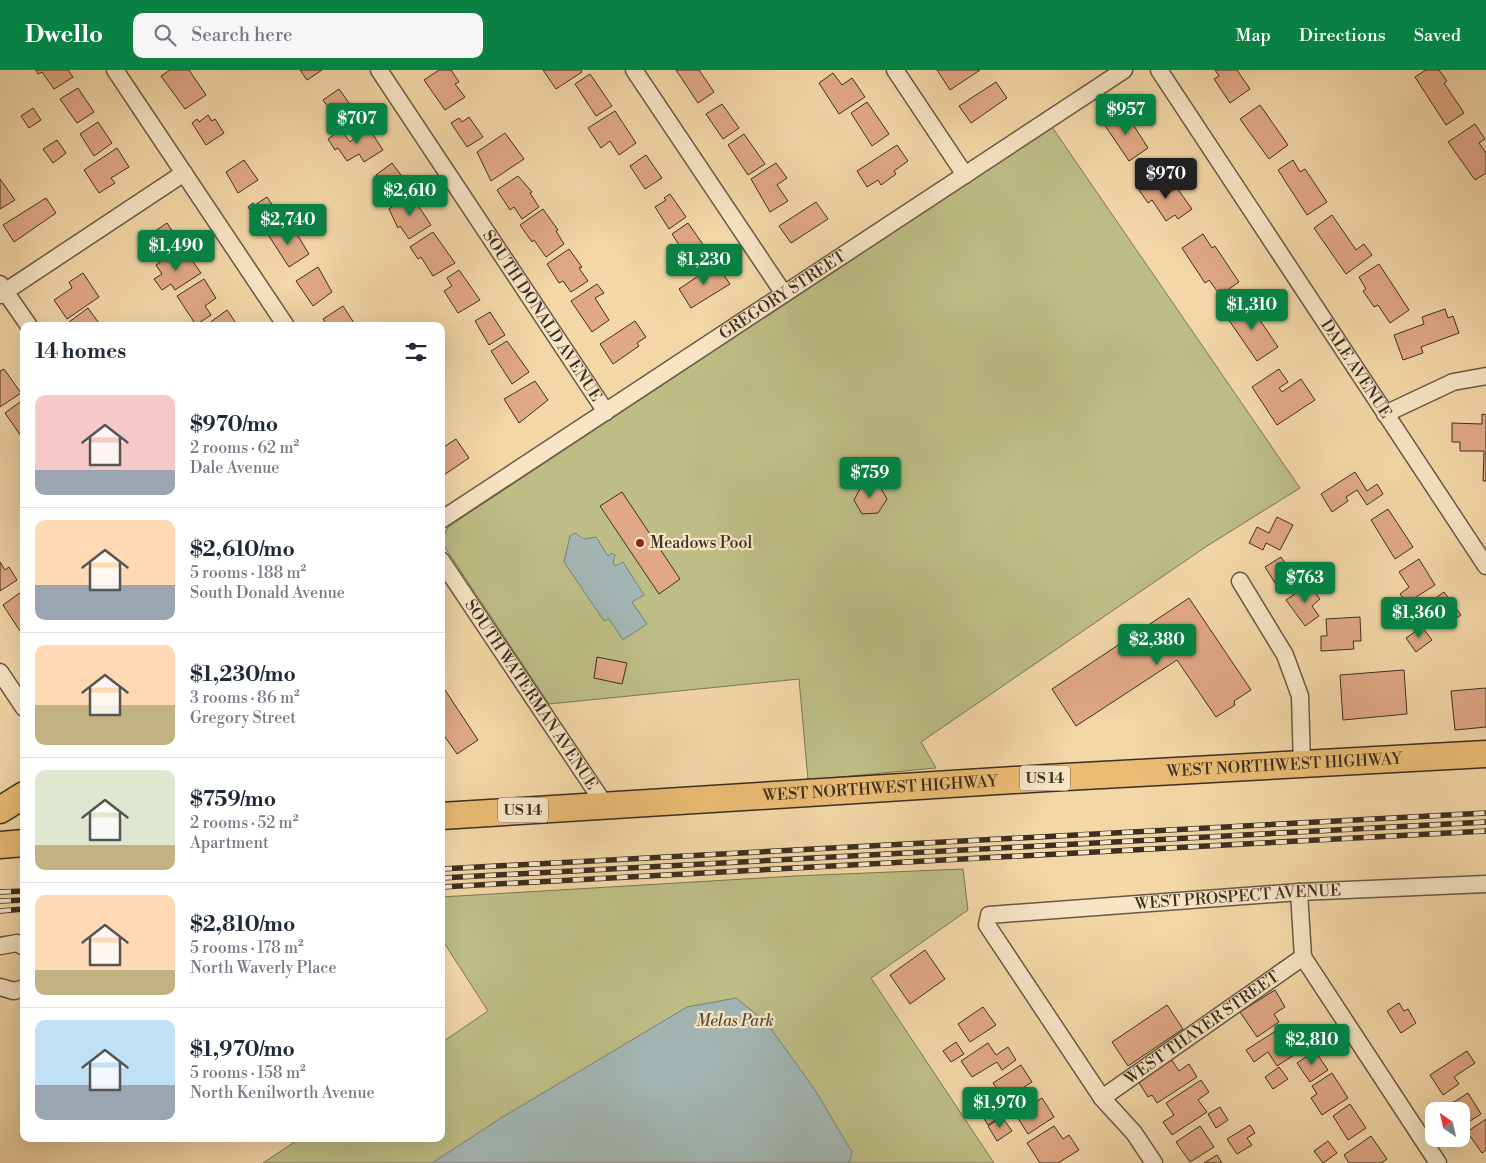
<!DOCTYPE html>
<meta charset="utf-8">
<style>
:root{--surface:#fff;--page:#f6f6f7;--text:#1f2937;--muted:#747a83;--line:#e0e1e3;--accent:#0b8043}
body{margin:0;font-family:"Libre Bodoni",serif;background:var(--page);color:var(--text);height:100vh;display:flex;flex-direction:column;font-size:19px;white-space:nowrap}
*{box-sizing:border-box;margin:0}
p{font-size:16px;color:var(--muted)}
.icon{flex:none;width:28px;height:28px;fill:none;stroke:currentColor;stroke-width:2;stroke-linecap:round;stroke-linejoin:round}
.map{position:relative;flex:1;overflow:hidden}
.drawer{position:absolute;left:20px;top:252px;width:425px;height:820px;display:flex;flex-direction:column;background:var(--surface);border-radius:10px;box-shadow:0 5px 20px #0002}
.drawer>*{flex:none}
.needle{width:32px;rotate:326deg}
.tools{position:absolute;left:1425px;top:1032px;display:grid;gap:10px}
.tools a{display:grid;place-items:center;width:45px;height:45px;border-radius:10px;background:var(--surface);box-shadow:0 5px 20px #0002;font-size:25px}
.price{position:absolute;translate:-50% -42px;padding:0 11px;border-radius:5px;background:var(--accent);color:#fff;font-size:16px;line-height:32px;filter:drop-shadow(0 1px 2px #0008)}
.price::after{content:'';position:absolute;left:50%;top:30px;width:15px;height:11px;margin-left:-8px;background:inherit;clip-path:polygon(0 0,100% 0,50% 100%)}
.price.on{background:#222;color:#fff}
ul{padding:0;list-style:none}
li{display:flex;align-items:center;gap:15px;height:125px;padding:0 15px}
li+li{border-top:1px solid var(--line)}
li span{display:grid;place-items:center;flex:none;width:140px;height:100px;border-radius:10px;color:#555}
li>.icon{margin-inline-start:auto}
span .icon{width:60px;height:60px;fill:#fffc;stroke-width:1}
li b{font-size:21px}
h2{display:flex;justify-content:space-between;align-items:center;height:60px;padding:0 15px;font-size:21px}
header{display:flex;align-items:center;gap:30px;box-sizing:border-box;height:70px;padding:0 25px;background:var(--accent);color:#fff}
header strong{font-size:24px}
nav{display:flex;gap:28px;margin-inline-start:auto;font-size:18px}
.search{width:350px;height:45px;background:var(--page);display:flex;align-items:center;gap:12px;box-sizing:border-box;padding:0 18px;border-radius:10px;color:var(--muted);font-size:19px}
.map>svg:first-child{display:block}
</style>
<header>
<strong>Dwello</strong>
<div class="search"><svg class="icon" aria-label="search" viewBox="0 0 24 24"><circle cx="10" cy="10" r="6"/><path d="M15 15l6 6"/></svg>Search here</div>
<nav><a>Map</a><a>Directions</a><a>Saved</a></nav>
</header>
<div class="map">
<svg width="1486" height="1093" viewBox="0 0 1486 1093">
<rect width="100%" height="100%" fill="#f3d7a7"/>
<filter id="stains"><feTurbulence type="fractalNoise" baseFrequency=".004" numOctaves="4"/><feColorMatrix values="0 0 0 0 .2 0 0 0 0 .09 0 0 0 0 .02 0 0 0 .5 -.17"/></filter>
<radialGradient id="worn" r=".72"><stop offset=".6" stop-color="#630" stop-opacity="0"/><stop offset="1" stop-color="#630" stop-opacity=".3"/></radialGradient>
<g fill="#bdbe85" stroke="#7c7652">
<path d="M1052,57L1300,418L1207,476L921,672L936,698L808,710L799,609L549,634L444,476L442,470L448,457Z"/>
<path d="M963,799L968,840L871,908L994,1093H263L299,1069H441V973L488,941L441,868V827L795,806Z"/>
</g>
<g fill="#a3b6b4" stroke="#7a8079">
<path d="M575,463L584,469L596,467L608,486L612,483L615,485L613,493L615,496L623,492L644,525L632,532L647,554L623,570L609,549L604,551L564,492L570,466Z"/>
<path d="M736,928L766,952L815,1020L852,1082L849,1093H432L501,1048L687,937Z"/>
</g>
<g fill="#e1a885" stroke="#3c2f20">
<path d="M36,0H68L73,7L54,19L42,2L38,4Z"/>
<path d="M170,0H189L206,25L185,39L161,6Z"/>
<path d="M300,0H322L307,10Z"/>
<path d="M439,0H451L459,12L455,14L465,27L445,40L424,10Z"/>
<path d="M543,0H581L582,2L556,19Z"/>
<path d="M676,0H699L714,22L698,33Z"/>
<path d="M937,0H980L950,20Z"/>
<path d="M1215,0H1237L1250,19L1230,33L1214,9L1219,6Z"/>
<path d="M1426,0H1439L1447,11L1444,13L1464,43L1446,55L1415,7Z"/>
<path d="M833,3L842,15L852,8L865,27L839,44L819,13Z"/>
<path d="M590,4L612,36L596,46L575,14Z"/>
<path d="M996,12L1007,28L971,53L959,36Z"/>
<path d="M78,18L94,42L77,53L60,29Z"/>
<path d="M339,19L356,43L340,54L323,30Z"/>
<path d="M867,32L889,64L872,76L851,43Z"/>
<path d="M722,34L739,58L723,69L706,44Z"/>
<path d="M1260,35L1288,75L1269,89L1240,49Z"/>
<path d="M33,38L41,50L29,58L21,46Z"/>
<path d="M1124,40L1148,78L1129,91L1104,54Z"/>
<path d="M615,41L636,73L619,85L610,71L601,78L588,58Z"/>
<path d="M208,45L212,51L215,49L224,63L206,75L192,53L197,49L199,52Z"/>
<path d="M469,47L483,67L467,77L451,53L459,48L462,52Z"/>
<path d="M98,52L112,73L94,86L80,64Z"/>
<path d="M1475,54L1485,69L1479,73L1486,83V103L1475,110L1448,72Z"/>
<path d="M368,57L383,80L364,92L359,84L347,91L338,78L335,80L328,69L341,60L350,72Z"/>
<path d="M505,63L524,89L491,111L477,82Z"/>
<path d="M744,64L765,94L748,105L728,75Z"/>
<path d="M57,70L66,83L53,93L43,79Z"/>
<path d="M897,75L908,91L894,101L896,104L881,115L878,110L867,117L857,101Z"/>
<path d="M117,78L129,97L111,108L115,113L99,123L84,100Z"/>
<path d="M646,85L662,108L645,119L630,96Z"/>
<path d="M244,90L258,110L238,123L226,102Z"/>
<path d="M1293,90L1300,102L1305,99L1327,132L1307,145L1278,100Z"/>
<path d="M392,93L409,116L390,128L376,105Z"/>
<path d="M776,93L787,108L777,115L788,131L770,142L751,109Z"/>
<path d="M518,106L532,122L530,123L539,137L522,149L514,137L510,140L497,120Z"/>
<path d="M1156,108L1167,124L1177,118L1192,139L1178,149L1175,145L1166,151L1152,130L1148,133L1139,120Z"/>
<path d="M0,109L15,130L0,139Z"/>
<path d="M670,124L686,147L669,159L655,137L666,130L664,128Z"/>
<path d="M411,125L431,155L409,169L400,156L398,158L389,139Z"/>
<path d="M267,127L281,148L263,160L248,137L253,133L255,135Z"/>
<path d="M46,128L56,143L14,172L3,155Z"/>
<path d="M816,132L828,149L791,173L779,156Z"/>
<path d="M543,139L558,160L556,161L564,174L546,187L534,170L532,172L520,155Z"/>
<path d="M1332,145L1356,180L1364,174L1372,185L1346,204L1314,158Z"/>
<path d="M167,153L180,173L153,190L140,171Z"/>
<path d="M688,153L709,183L692,195L672,164Z"/>
<path d="M280,155L287,166L295,161L309,184L289,197L267,163Z"/>
<path d="M433,162L455,193L433,206L421,187L418,189L410,177Z"/>
<path d="M1203,164L1212,178L1215,176L1239,212L1220,225L1209,210L1205,213L1182,178Z"/>
<path d="M569,179L582,197L579,198L588,211L571,222L563,211L559,213L547,194Z"/>
<path d="M171,185L177,193L189,186L201,203L175,220L171,214L162,220L154,209L162,204L156,195Z"/>
<path d="M716,194L730,214L691,238L679,219Z"/>
<path d="M1379,194L1409,240L1390,253L1378,235L1374,237L1363,221L1366,219L1359,207Z"/>
<path d="M318,197L332,222L313,236L296,211Z"/>
<path d="M459,200L480,230L458,243L444,221L452,216L447,208Z"/>
<path d="M83,203L99,227L67,249L54,230L72,218L69,212Z"/>
<path d="M204,209L216,228L205,236L211,245L196,255L177,226Z"/>
<path d="M597,214L604,223L595,228L609,250L592,262L571,231Z"/>
<path d="M1247,231L1278,277L1257,291L1226,246Z"/>
<path d="M343,236L356,256H328L323,249Z"/>
<path d="M88,238L101,256H72L69,252Z"/>
<path d="M1445,239L1448,248L1453,246L1459,263L1421,277L1423,283L1403,290L1394,265L1424,254L1422,247Z"/>
<path d="M227,240L238,256H210L208,254Z"/>
<path d="M490,242L505,265L489,275L475,251Z"/>
<path d="M635,251L646,267L637,273L639,276L613,294L600,274Z"/>
<path d="M507,271L529,302L512,314L491,281Z"/>
<path d="M4,299L21,323L0,337V301Z"/>
<path d="M1279,299L1288,312L1279,318L1282,322L1301,309L1315,330L1277,355L1252,317Z"/>
<path d="M535,311L548,330L519,353L504,329Z"/>
<path d="M24,329V369H23L5,343Z"/>
<path d="M1482,344L1486,345V411H1483L1484,381H1460V372H1452V353L1482,354Z"/>
<path d="M456,369L469,388L441,407V379Z"/>
<path d="M1355,402L1367,421L1377,414L1383,424L1367,435L1357,420L1346,427L1348,431L1332,442L1321,424Z"/>
<path d="M862,415H879L887,429L878,443L862,444L854,430Z"/>
<path d="M622,422L680,509L659,524L600,436Z"/>
<path d="M1388,439L1413,477L1395,489L1371,450Z"/>
<path d="M1277,447L1293,455L1280,480L1266,473L1263,480L1249,473L1257,457L1269,463Z"/>
<path d="M1281,487L1288,498L1296,493L1306,508L1282,524L1265,497Z"/>
<path d="M1419,489L1435,515L1407,533L1400,524L1409,517L1399,502Z"/>
<path d="M0,492L5,500L9,497L17,510L0,521Z"/>
<path d="M1309,514L1320,529L1312,536L1319,546L1305,556L1286,530Z"/>
<path d="M24,520V558L20,561L3,535Z"/>
<path d="M1444,522L1461,545L1443,557L1434,545L1424,552L1417,541Z"/>
<path d="M1189,528L1251,620L1234,631L1235,635L1216,647L1177,590L1076,656L1052,619Z"/>
<path d="M1360,547L1361,571H1353L1354,579L1321,581V566H1327L1326,549Z"/>
<path d="M1422,557L1432,570L1416,582L1406,568Z"/>
<path d="M597,587L627,593L622,614L594,608Z"/>
<path d="M1404,600L1407,644L1343,650L1340,605Z"/>
<path d="M1486,618V657L1455,660L1451,621Z"/>
<path d="M445,620L478,670L457,684L441,661V622Z"/>
<path d="M925,880L945,909L910,934L890,905Z"/>
<path d="M1275,920L1285,937L1274,944L1279,952L1257,967L1240,942Z"/>
<path d="M1399,933L1404,941L1408,939L1416,953L1401,963L1387,941Z"/>
<path d="M1167,935L1183,959L1128,996L1112,972Z"/>
<path d="M983,937L996,955L970,972L958,954Z"/>
<path d="M1282,957L1288,965L1300,957L1311,974L1277,996L1268,982L1254,992L1246,980Z"/>
<path d="M956,972L964,984L951,992L943,981Z"/>
<path d="M988,973L996,985L1008,977L1016,990L1002,1000L997,992L972,1007L961,991Z"/>
<path d="M1315,981L1328,1000L1310,1012L1297,993Z"/>
<path d="M1467,981L1475,993L1454,1007L1459,1014L1443,1025L1430,1005Z"/>
<path d="M1171,989L1179,1001L1189,994L1197,1007L1157,1033L1152,1025L1148,1027L1138,1011Z"/>
<path d="M1021,995L1032,1012L1004,1030L993,1013Z"/>
<path d="M1279,997L1288,1009L1273,1019L1265,1007Z"/>
<path d="M1332,1003L1348,1028L1322,1045L1311,1028L1317,1024L1312,1016Z"/>
<path d="M1201,1010L1209,1022L1198,1030L1207,1042L1172,1065L1163,1052L1174,1045L1166,1033Z"/>
<path d="M1468,1023L1481,1044L1462,1056L1461,1041H1453L1449,1035Z"/>
<path d="M1042,1028L1054,1047L1028,1064L1016,1045Z"/>
<path d="M996,1032L1004,1044L988,1055L980,1042Z"/>
<path d="M1350,1034L1366,1058L1348,1070L1333,1046Z"/>
<path d="M1220,1037L1228,1050L1216,1058L1208,1044Z"/>
<path d="M1002,1047L1012,1061L997,1071L988,1056Z"/>
<path d="M1486,1049V1080L1482,1083L1467,1062Z"/>
<path d="M1250,1055L1255,1063L1247,1068L1252,1075L1237,1084L1227,1069Z"/>
<path d="M1054,1056L1063,1069L1069,1065L1079,1080L1058,1093H1040L1027,1073Z"/>
<path d="M1200,1056L1214,1077L1190,1092L1176,1072Z"/>
<path d="M1371,1066L1387,1089L1381,1093H1349L1344,1085Z"/>
<path d="M1328,1071L1337,1083L1323,1093L1314,1081Z"/>
<path d="M1217,1085L1222,1093H1204Z"/>
</g>
<g fill="none" stroke-linecap="round" stroke-linejoin="round">
<g stroke="#6a5942" stroke-width="19">
<g id="minor">
<path d="M115,0L286,256"/>
<path id="s1" d="M379,0L606,342"/>
<path d="M634,0L784,224"/>
<path d="M895,0L965,105"/>
<path id="s2" d="M1159,0L1486,496"/>
<path d="M0,214L29,256"/>
<path d="M0,225L184,103"/>
<path d="M1385,344L1453,312L1486,306"/>
<path id="s3" d="M441,450L1124,0"/>
<path id="s4" d="M441,490L605,735"/>
<path d="M1240,511L1285,585L1300,626L1302,694"/>
<path d="M0,602L24,638"/>
<path d="M1299,822L1303,887L1438,1093"/>
<path d="M0,876L17,873L24,877"/>
<path d="M0,917L14,921L24,918"/>
<path id="s5" d="M1102,1028L1303,887"/>
<path id="s6" d="M1154,1093L1134,1063L1102,1028L991,861L987,855L989,845L1299,822L1486,814"/>
</g>
</g>
<g stroke="#3c2f20" stroke-width="29">
<g id="primary">
<path d="M0,740L24,725"/>
<path id="s7" d="M441,746L1047,708L1486,684"/>
<path d="M0,775L24,773"/>
</g>
</g>
<use href="#minor" stroke="#f7e5c6" stroke-width="16"/>
<use href="#primary" stroke="#eabc74" stroke-width="26"/>
<g stroke="#3c2f20" stroke-width="5.5">
<g id="rail">
<path d="M441,799L1486,743"/>
<path d="M441,808L1486,752"/>
<path d="M441,817L1486,761"/>
<path d="M0,822L24,821"/>
<path d="M0,831L24,830"/>
<path d="M0,841L24,839"/>
</g>
</g>
<use href="#rail" stroke="#f7e5c6" stroke-width="4" stroke-dasharray="11" stroke-linecap="butt"/>
</g>
<circle fill="#8f2418" stroke="#f7e5c6" stroke-width="2" cx="640" cy="473" r="5"/>
<g text-anchor="middle" dominant-baseline="central" stroke-width="4.5" stroke-linejoin="round" paint-order="stroke">
<g fill="#f7e5c6" stroke="#746652" stroke-width="1">
<rect x="1020" y="695.5" width="50" height="25" rx="4"/>
<rect x="498" y="727.5" width="50" height="25" rx="4"/>
</g>
<g font-size="15" font-weight="bold" fill="#3c2f20">
<text x="1045" y="708">US 14</text>
<text x="523" y="740">US 14</text>
</g>
<g font-size="16" fill="#3c2f20" stroke="#f7e5c6">
<text stroke="none"><textPath href="#s3" startOffset="409">GREGORY STREET</textPath></text>
<text stroke="none"><textPath href="#s1" startOffset="295">SOUTH DONALD AVENUE</textPath></text>
<text stroke="none"><textPath href="#s2" startOffset="358">DALE AVENUE</textPath></text>
<text stroke="none"><textPath href="#s4" startOffset="162">SOUTH WATERMAN AVENUE</textPath></text>
<text stroke="none"><textPath href="#s7" startOffset="845">WEST NORTHWEST HIGHWAY</textPath></text>
<text stroke="none"><textPath href="#s7" startOffset="440">WEST NORTHWEST HIGHWAY</textPath></text>
<text stroke="none"><textPath href="#s6" startOffset="551">WEST PROSPECT AVENUE</textPath></text>
<text stroke="none"><textPath href="#s5" startOffset="122">WEST THAYER STREET</textPath></text>
</g>
<g font-size="16" fill="#3c2f20" stroke="#f7e5c6" text-anchor="start">
<text x="650" y="473">Meadows Pool</text>
</g>
<g font-size="16" font-style="italic" fill="#564c34" stroke="#f7e5c6">
<text x="735" y="951">Melas Park</text>
</g>
</g>
<rect width="100%" height="100%" filter="url(#stains)"/>
<rect width="100%" height="100%" fill="url(#worn)"/>
</svg>
<div class="tools">
<a><svg class="needle" viewBox="-14 -14 28 28"><path d="M0-13l5 13h-10z" fill="#e53935"/><path d="M0 13l5-13h-10z" fill="#747a83"/></svg></a>
</div>
<b class="price" style="left:1126px;top:66px">$957</b>
<b class="price" style="left:357px;top:75px">$707</b>
<b class="price on" style="left:1166px;top:130px">$970</b>
<b class="price" style="left:410px;top:147px">$2,610</b>
<b class="price" style="left:288px;top:176px">$2,740</b>
<b class="price" style="left:176px;top:202px">$1,490</b>
<b class="price" style="left:704px;top:216px">$1,230</b>
<b class="price" style="left:1252px;top:261px">$1,310</b>
<b class="price" style="left:870px;top:429px">$759</b>
<b class="price" style="left:1305px;top:534px">$763</b>
<b class="price" style="left:1419px;top:569px">$1,360</b>
<b class="price" style="left:1157px;top:596px">$2,380</b>
<b class="price" style="left:1312px;top:996px">$2,810</b>
<b class="price" style="left:1000px;top:1059px">$1,970</b>
<section class="drawer">
<h2>14 homes<svg class="icon" aria-label="filters" viewBox="0 0 24 24"><path d="M4 7h16M4 17h16"/><circle cx="9" cy="7" r="2"/><circle cx="15" cy="17" r="2"/></svg></h2>
<ul>
<li><span style="background:linear-gradient(#f6c9c9 75%,#9aa5b1 0)"><svg class="icon" aria-label="home" viewBox="0 0 24 24"><path d="M3 11l9-7 9 7M6 9v11h12V9"/></svg></span><div><b>$970/mo</b><p>2 rooms · 62 m²</p><p>Dale Avenue</p></div></li>
<li><span style="background:linear-gradient(#ffd9b3 65%,#9aa5b1 0)"><svg class="icon" aria-label="home" viewBox="0 0 24 24"><path d="M3 11l9-7 9 7M6 9v11h12V9"/></svg></span><div><b>$2,610/mo</b><p>5 rooms · 188 m²</p><p>South Donald Avenue</p></div></li>
<li><span style="background:linear-gradient(#ffd9b3 60%,#c2b280 0)"><svg class="icon" aria-label="home" viewBox="0 0 24 24"><path d="M3 11l9-7 9 7M6 9v11h12V9"/></svg></span><div><b>$1,230/mo</b><p>3 rooms · 86 m²</p><p>Gregory Street</p></div></li>
<li><span style="background:linear-gradient(#dfe7d0 75%,#c2b280 0)"><svg class="icon" aria-label="home" viewBox="0 0 24 24"><path d="M3 11l9-7 9 7M6 9v11h12V9"/></svg></span><div><b>$759/mo</b><p>2 rooms · 52 m²</p><p>Apartment</p></div></li>
<li><span style="background:linear-gradient(#ffd9b3 75%,#c2b280 0)"><svg class="icon" aria-label="home" viewBox="0 0 24 24"><path d="M3 11l9-7 9 7M6 9v11h12V9"/></svg></span><div><b>$2,810/mo</b><p>5 rooms · 178 m²</p><p>North Waverly Place</p></div></li>
<li><span style="background:linear-gradient(#bfe0f5 65%,#9aa5b1 0)"><svg class="icon" aria-label="home" viewBox="0 0 24 24"><path d="M3 11l9-7 9 7M6 9v11h12V9"/></svg></span><div><b>$1,970/mo</b><p>5 rooms · 158 m²</p><p>North Kenilworth Avenue</p></div></li>
</ul>
</section>
</div>
